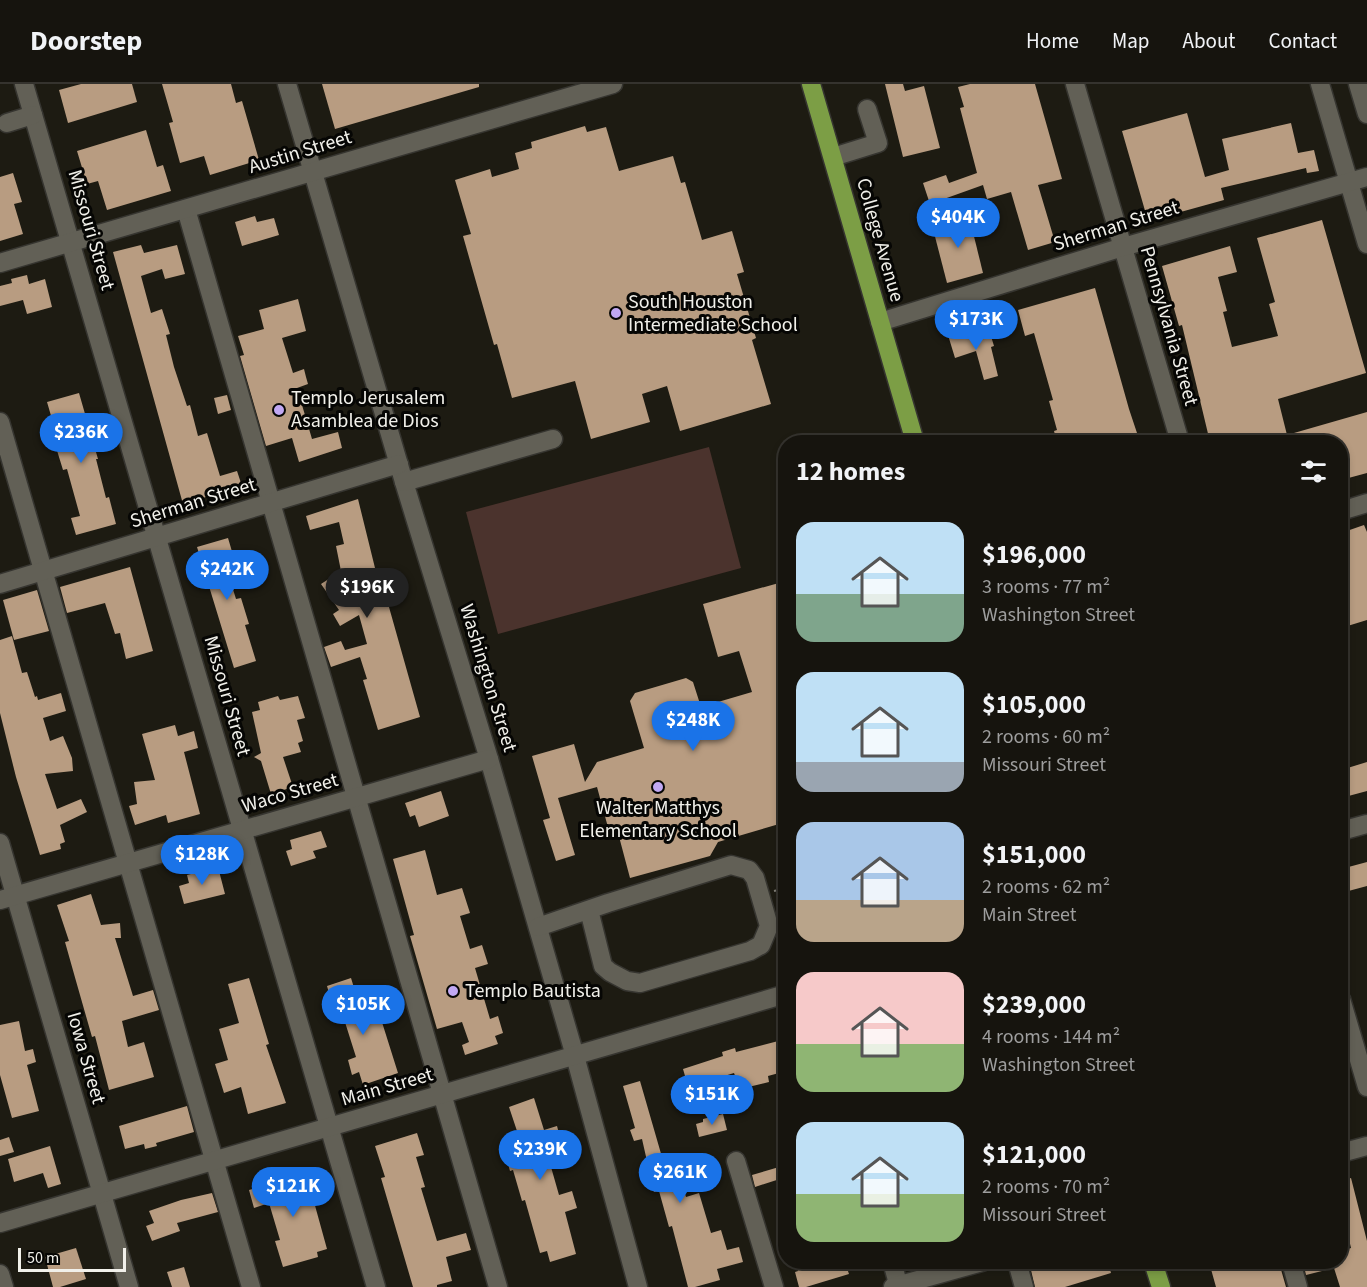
<!DOCTYPE html>
<meta charset="utf-8">
<style>
:root{--surface:#16140e;--page:#23211c;--text:#f1f3f6;--muted:#9e9e9e;--line:#35332e;--accent:#1a73e8}
body{margin:0;font-family:"Source Sans 3",sans-serif;background:var(--page);color:var(--text);height:100vh;display:flex;flex-direction:column;font-size:22px;white-space:nowrap}
*{box-sizing:border-box;margin:0}
p{font-size:20px;color:var(--muted)}
.icon{flex:none;width:33px;height:33px;fill:none;stroke:currentColor;stroke-width:2;stroke-linecap:round;stroke-linejoin:round}
.map{position:relative;flex:1;overflow:hidden}
.drawer{position:absolute;left:778px;top:351px;width:570px;height:834px;display:flex;flex-direction:column;background:var(--surface);border-radius:24px;box-shadow:0 3px 9px #0003,0 0 0 2px var(--line)}
.drawer>*{flex:none}
.scale{position:absolute;left:18px;bottom:15px;width:108px;box-sizing:border-box;padding-left:6px;border:3px solid #f1f0ea;border-top:0;font-size:16px;line-height:21px;white-space:nowrap;color:#f1f0ea;-webkit-text-stroke:4px #060604;paint-order:stroke}
.price{position:absolute;translate:-50% -51px;padding:0 14px;border-radius:21px;background:var(--accent);color:#fff;font-size:20px;line-height:39px;filter:drop-shadow(0 2px 3px #0008)}
.price::after{content:'';position:absolute;left:50%;top:36px;width:18px;height:14px;margin-left:-9px;background:inherit;clip-path:polygon(0 0,100% 0,50% 100%)}
.price.selected{background:#222;color:#fff}
ul{padding:0;list-style:none}
li{display:flex;align-items:center;gap:18px;height:150px;padding:0 18px}
li span{display:grid;place-items:center;flex:none;width:168px;height:120px;border-radius:18px;color:#555}
li>.icon{margin-inline-start:auto}
span .icon{width:72px;height:72px;fill:#fffc;stroke-width:1}
li b{font-size:26px}
h2{display:flex;justify-content:space-between;align-items:center;height:72px;padding:0 18px;font-size:26px}
header{display:flex;align-items:center;gap:36px;box-sizing:border-box;height:84px;padding:0 30px;background:var(--surface);border-bottom:2px solid var(--line)}
header strong{font-size:28px}
nav{display:flex;gap:33px;margin-inline-start:auto;font-size:21px}
.map>svg:first-child{display:block}
</style>
<header>
<strong>Doorstep</strong>
<nav><a>Home</a><a>Map</a><a>About</a><a>Contact</a></nav>
</header>
<div class="map">
<svg width="1367" height="1203" viewBox="0 0 1367 1203">
<rect width="100%" height="100%" fill="#1d1b12"/>
<path fill="#4b332d" d="M709,363L741,484L498,550L466,428Z"/>
<g fill="#b89c81">
<path d="M81,0H132L137,18L68,39L59,6Z"/>
<path d="M162,0H231L236,19L242,17L259,76L210,91L204,72L180,79L169,39L173,38Z"/>
<path d="M322,0H479V3L335,45Z"/>
<path d="M885,0H903L905,7L924,2L940,64L903,73Z"/>
<path d="M970,0H1035L1062,95L1038,101L1055,158L1028,166L1011,108L987,115L983,101L930,120L923,99L946,91L949,99L977,89L960,24L964,23L958,3Z"/>
<path d="M1187,29L1205,93L1229,86L1222,55L1291,39L1298,69L1314,66L1319,87L1307,89L1306,84L1221,104L1224,116L1148,137L1122,47Z"/>
<path d="M585,42L587,48L606,43L619,87L673,72L681,99L685,98L702,156L732,147L744,188L737,190L756,254L752,256L771,320L680,347L667,302L642,310L650,338L591,355L575,297L512,314L497,260L494,261L463,152L471,150L455,96L490,85L492,93L519,85L515,69L532,64L531,58Z"/>
<path d="M146,46L157,83L163,81L171,107L107,126L98,97L87,100L77,67Z"/>
<path d="M13,89L22,118L14,120L23,150L0,157V93Z"/>
<path d="M255,132L257,138L274,134L279,151L242,162L235,138Z"/>
<path d="M969,132L983,189L947,199L932,141Z"/>
<path d="M1322,136L1366,289L1278,315L1287,351L1367,328V389L1341,396V358H1210L1182,241L1179,242L1162,182L1230,162L1237,188L1218,193L1227,227L1223,228L1232,263L1278,252L1269,220L1275,218L1257,154Z"/>
<path d="M141,161L144,169L177,161L185,190L165,195L162,185L141,192L151,229L162,225L170,250L166,251L174,283L187,322L190,321L198,352L207,349L220,392L237,387L242,402L183,420L113,168Z"/>
<path d="M27,191L29,200L45,195L52,223L27,230L23,216L0,222V202L12,199L11,195Z"/>
<path d="M1095,204L1129,325L1140,358H1057L1054,347L1057,346L1049,317L1053,316L1034,249L1025,252L1018,226Z"/>
<path d="M298,215L306,247L282,254L293,289L304,285L306,293L308,300L297,304L312,355L338,348L342,364L299,378L292,354L266,362L240,272L244,271L238,252L264,245L259,226Z"/>
<path d="M969,245L972,255L990,249L994,262L991,263L998,292L984,296L976,267L955,274L948,251Z"/>
<path d="M79,309L98,375H96L106,414L109,413L116,440L76,451L71,434L80,432L67,385L63,386L55,360L59,359L47,318Z"/>
<path d="M227,311L231,326L218,330L214,314Z"/>
<path d="M358,415L375,484L385,516H387L420,633L378,646L363,596L367,595L360,573L331,583L324,563L341,557L345,566L367,560L359,531L340,542L333,530L339,526L321,500L341,487L336,462L344,460L339,438L310,446L306,432Z"/>
<path d="M1364,441L1367,448V536L1341,544V449Z"/>
<path d="M228,454L236,481L226,483L236,515L241,514L249,540L245,541L256,577L234,584L197,463Z"/>
<path d="M130,483L153,567L126,575L120,549L115,550L105,519L67,529L60,503Z"/>
<path d="M786,497V738L718,758L710,772L630,794L617,745L609,747L597,703L558,714L575,771L556,777L543,736L550,734L532,672L574,660L585,698L597,678L644,664L630,617L635,609L686,594L693,598L701,623L752,608L739,567L718,573L703,520Z"/>
<path d="M37,506L49,547L14,556L3,516Z"/>
<path d="M12,552L22,589L27,588L35,613L37,612L38,616L61,609L66,627L43,634L50,657L63,652L72,674L73,687L45,690L57,725L81,715L87,728L60,741L65,758L60,760L61,765L40,771L16,693L0,629V556Z"/>
<path d="M278,612L280,616L298,612L305,634L297,636L303,657L298,659L301,668L283,673L293,703L271,710L261,677L254,673L261,669L252,628L260,626L258,618Z"/>
<path d="M175,641L178,652L194,647L198,664L184,668L200,730L168,739L166,731L135,741L129,722L137,720L134,698L155,696L142,650Z"/>
<path d="M1367,678V707L1341,714V686Z"/>
<path d="M441,707L449,732L419,743L415,731L410,733L405,719Z"/>
<path d="M321,747L327,763L313,767L316,774L291,782L286,767L292,765L290,756Z"/>
<path d="M425,766L437,811L462,804L470,829L460,832L470,865L482,861L488,880L475,884L490,935L498,932L503,949L495,952L498,960L465,971L462,961L469,958L462,938L437,945L410,852L414,851L393,775Z"/>
<path d="M1367,778V802L1341,809V785Z"/>
<path d="M218,783L225,810L184,820L179,802L189,799L187,791Z"/>
<path d="M91,810L101,841L120,839L121,854H115L133,912L153,906L159,926L122,937L128,963L144,958L154,993L109,1006L95,952L92,953L76,897L65,858L69,857L57,821Z"/>
<path d="M249,894L269,960L266,961L286,1019L248,1030L241,1003L224,1009L215,980L228,976L219,945L239,939L228,900Z"/>
<path d="M351,894L365,939L381,935L398,989L363,1001L359,988L352,991L348,976L356,973L344,935L337,937L327,902Z"/>
<path d="M19,937L25,967L33,965L36,978L27,981L39,1027L12,1034L0,991V941Z"/>
<path d="M786,955V976L777,979L779,989L768,992L769,998L740,1005L734,989L702,999L704,1005L690,1009L683,985L723,972L722,968L735,964L736,968Z"/>
<path d="M640,997L664,1080L676,1076L686,1113L699,1109L711,1149L721,1146L727,1166L739,1163L743,1178L717,1185L720,1196L695,1203H688L672,1142L669,1143L659,1107L654,1108L642,1055L634,1057L630,1046L635,1044L623,1002Z"/>
<path d="M534,1014L544,1046L557,1042L561,1057L545,1062L559,1111L572,1107L577,1124L565,1128L576,1170L550,1178L547,1167L540,1169L525,1116L522,1117L513,1086L510,1087L502,1058L519,1053L509,1023Z"/>
<path d="M187,1022L194,1048L156,1059L157,1062L145,1065L144,1060L125,1065L119,1042Z"/>
<path d="M723,1030L727,1046L699,1053L696,1040L703,1038V1035Z"/>
<path d="M417,1049L424,1071L416,1073L425,1103L421,1104L437,1157L466,1149L471,1166L446,1173L452,1197L437,1201V1203H413L381,1094L385,1093L375,1062Z"/>
<path d="M9,1053L14,1068L0,1072V1056Z"/>
<path d="M50,1062L61,1100L48,1104L43,1089L14,1098L8,1075Z"/>
<path d="M786,1081V1093L755,1103L752,1091Z"/>
<path d="M306,1089L327,1165L317,1168L318,1173L283,1183L275,1157L280,1156L269,1119L254,1124L249,1106Z"/>
<path d="M1351,1094L1367,1157V1203H1340L1334,1184L1306,1191L1303,1178H1341V1167L1351,1164L1341,1121V1097Z"/>
<path d="M212,1109L218,1128L177,1139L180,1147L152,1157L146,1142L154,1139L149,1127L181,1116Z"/>
<path d="M76,1164L86,1195L60,1203H53L45,1173Z"/>
<path d="M796,1178H845L849,1190L806,1203H799L795,1188L798,1187Z"/>
<path d="M1043,1178H1108L1111,1189L1065,1203H1035L1030,1182Z"/>
<path d="M1209,1178H1268L1270,1185L1280,1182L1286,1203H1216Z"/>
<path d="M184,1183L190,1203H172L167,1188Z"/>
</g>
<g fill="none" stroke-linecap="round" stroke-linejoin="round">
<g stroke="#363530" stroke-width="21">
<g id="minor">
<path d="M24,0L376,1203"/>
<path d="M287,0L404,398L489,675L575,972L638,1203"/>
<path d="M1075,0L1180,358"/>
<path d="M1320,0L1367,160"/>
<path d="M1358,0L1367,30"/>
<path d="M7,39L33,31"/>
<path d="M833,73L878,59L867,25"/>
<path d="M186,125L498,1203"/>
<path d="M0,179L613,0"/>
<path d="M880,238L1123,163L1367,93"/>
<path d="M0,338L251,1203"/>
<path d="M404,398L553,355"/>
<path d="M1341,427L1367,419"/>
<path d="M0,500L399,380"/>
<path d="M1341,747L1367,740"/>
<path d="M0,759L129,1203"/>
<path d="M0,816L489,675"/>
<path d="M538,843L608,819L731,781L749,786L755,794L769,842L761,861L750,867L640,899L627,897L610,888L603,882L589,826"/>
<path d="M1341,915L1367,1003"/>
<path d="M1341,1069L1367,1062"/>
<path d="M736,1077L774,1203"/>
<path d="M0,1139L786,910"/>
<path d="M892,1178L899,1203"/>
<path d="M1017,1178L1024,1203"/>
<path d="M1291,1178L1298,1203"/>
<path d="M0,1190L4,1203"/>
<path d="M893,1203L982,1178"/>
</g>
</g>
<g stroke="#363530" stroke-width="21">
<g id="major">
<path d="M811,0L915,358"/>
<path d="M1153,1178L1161,1203"/>
</g>
</g>
<g stroke="#807e76" stroke-width="2" stroke-dasharray="4.5 4.5" stroke-linecap="butt">
<path d="M779,806L786,831"/>
<path d="M774,807L786,804"/>
</g>
<use href="#minor" stroke="#626056" stroke-width="18"/>
<use href="#major" stroke="#7c9e45" stroke-width="18"/>
</g>
<g fill="#c1a8f3" stroke="#060604" stroke-width="2">
<circle cx="616" cy="229" r="6"/>
<circle cx="279" cy="326" r="6"/>
<circle cx="658" cy="703" r="6"/>
<circle cx="453" cy="907" r="6"/>
</g>
<g text-anchor="middle" dominant-baseline="central" stroke-width="6" stroke-linejoin="round" paint-order="stroke">
<g font-size="20" fill="#f1f0ea" stroke="#060604">
<text transform="translate(300 68) rotate(-17)">Austin Street</text>
<text transform="translate(1116 142) rotate(-17)">Sherman Street</text>
<text transform="translate(91 146) rotate(74)">Missouri Street</text>
<text transform="translate(880 156) rotate(74)">College Avenue</text>
<text transform="translate(1169 242) rotate(74)">Pennsylvania Street</text>
<text transform="translate(193 419) rotate(-17)">Sherman Street</text>
<text transform="translate(488 594) rotate(73)">Washington Street</text>
<text transform="translate(227 612) rotate(74)">Missouri Street</text>
<text transform="translate(290 709) rotate(-16)">Waco Street</text>
<text transform="translate(86 974) rotate(74)">Iowa Street</text>
<text transform="translate(387 1003) rotate(-16)">Main Street</text>
</g>
<g font-size="20" fill="#f1f0ea" stroke="#060604" text-anchor="start">
<text x="628" y="218">South Houston<tspan x="628" dy="23">Intermediate School</tspan></text>
<text x="291" y="314">Templo Jerusalem<tspan x="291" dy="23">Asamblea de Dios</tspan></text>
<text x="658" y="724" text-anchor="middle">Walter Matthys<tspan x="658" dy="23">Elementary School</tspan></text>
<text x="465" y="907">Templo Bautista</text>
</g>
</g>
</svg>
<div class="scale">50 m</div>
<b class="price" style="left:958px;top:165px">$404K</b>
<b class="price" style="left:976px;top:267px">$173K</b>
<b class="price" style="left:81px;top:380px">$236K</b>
<b class="price" style="left:227px;top:517px">$242K</b>
<b class="price selected" style="left:367px;top:535px">$196K</b>
<b class="price" style="left:693px;top:668px">$248K</b>
<b class="price" style="left:202px;top:802px">$128K</b>
<b class="price" style="left:363px;top:952px">$105K</b>
<b class="price" style="left:712px;top:1042px">$151K</b>
<b class="price" style="left:540px;top:1097px">$239K</b>
<b class="price" style="left:680px;top:1120px">$261K</b>
<b class="price" style="left:293px;top:1134px">$121K</b>
<section class="drawer">
<h2>12 homes<svg class="icon" aria-label="filters" viewBox="0 0 24 24"><path d="M4 7h16M4 17h16"/><circle cx="9" cy="7" r="2"/><circle cx="15" cy="17" r="2"/></svg></h2>
<ul>
<li><span style="background:linear-gradient(#bfe0f5 60%,#7fa58c 0)"><svg class="icon" aria-label="home" viewBox="0 0 24 24"><path d="M3 11l9-7 9 7M6 9v11h12V9"/></svg></span><div><b>$196,000</b><p>3 rooms · 77 m²</p><p>Washington Street</p></div></li>
<li><span style="background:linear-gradient(#bfe0f5 75%,#9aa5b1 0)"><svg class="icon" aria-label="home" viewBox="0 0 24 24"><path d="M3 11l9-7 9 7M6 9v11h12V9"/></svg></span><div><b>$105,000</b><p>2 rooms · 60 m²</p><p>Missouri Street</p></div></li>
<li><span style="background:linear-gradient(#a9c7e8 65%,#b9a48a 0)"><svg class="icon" aria-label="home" viewBox="0 0 24 24"><path d="M3 11l9-7 9 7M6 9v11h12V9"/></svg></span><div><b>$151,000</b><p>2 rooms · 62 m²</p><p>Main Street</p></div></li>
<li><span style="background:linear-gradient(#f6c9c9 60%,#8fb573 0)"><svg class="icon" aria-label="home" viewBox="0 0 24 24"><path d="M3 11l9-7 9 7M6 9v11h12V9"/></svg></span><div><b>$239,000</b><p>4 rooms · 144 m²</p><p>Washington Street</p></div></li>
<li><span style="background:linear-gradient(#bfe0f5 60%,#8fb573 0)"><svg class="icon" aria-label="home" viewBox="0 0 24 24"><path d="M3 11l9-7 9 7M6 9v11h12V9"/></svg></span><div><b>$121,000</b><p>2 rooms · 70 m²</p><p>Missouri Street</p></div></li>
</ul>
</section>
</div>
